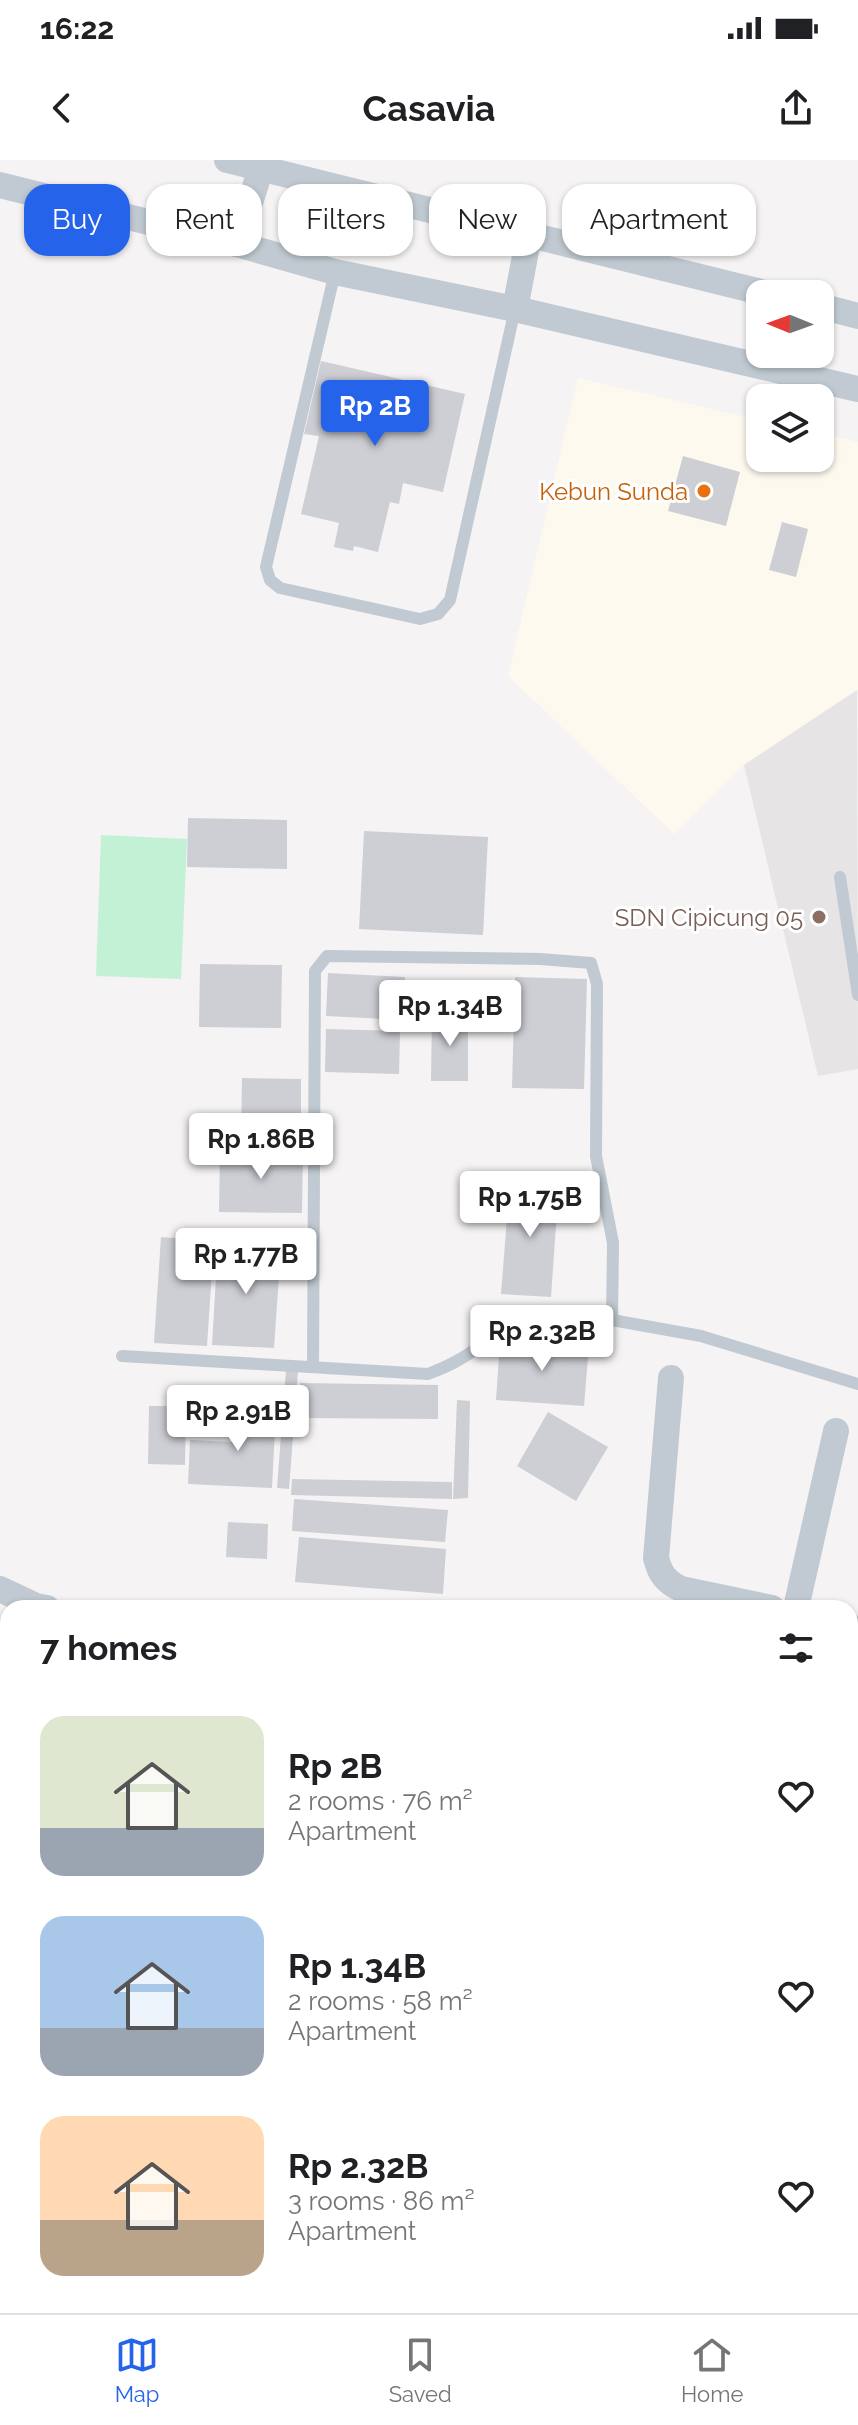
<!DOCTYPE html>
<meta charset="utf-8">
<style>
:root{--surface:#fff;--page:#f6f6f6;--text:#202124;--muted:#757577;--line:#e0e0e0;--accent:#2563eb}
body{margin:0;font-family:Raleway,sans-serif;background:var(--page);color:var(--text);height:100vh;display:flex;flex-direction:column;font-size:30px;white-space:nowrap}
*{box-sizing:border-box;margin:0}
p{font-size:26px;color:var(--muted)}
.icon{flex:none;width:44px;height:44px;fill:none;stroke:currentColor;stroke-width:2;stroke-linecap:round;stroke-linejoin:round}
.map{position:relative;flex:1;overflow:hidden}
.drawer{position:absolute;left:0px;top:1440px;width:858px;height:714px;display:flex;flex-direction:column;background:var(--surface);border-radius:24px 24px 0 0;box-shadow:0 2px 6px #0004}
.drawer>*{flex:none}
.guide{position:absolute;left:24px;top:24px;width:810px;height:72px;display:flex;gap:16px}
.needle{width:52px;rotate:271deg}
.tools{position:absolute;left:746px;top:120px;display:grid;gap:16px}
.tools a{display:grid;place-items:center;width:88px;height:88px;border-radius:16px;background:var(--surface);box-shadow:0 2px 6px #0004;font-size:40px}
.price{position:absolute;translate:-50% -68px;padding:0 18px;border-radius:8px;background:#fff;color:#222;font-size:26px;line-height:52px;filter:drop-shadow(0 2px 4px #0008)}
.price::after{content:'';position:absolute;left:50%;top:48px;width:24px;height:18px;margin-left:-12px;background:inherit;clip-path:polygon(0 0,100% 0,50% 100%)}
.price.selected{background:var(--accent);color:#fff}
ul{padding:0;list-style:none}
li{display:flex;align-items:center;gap:24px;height:200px;padding:0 40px}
li span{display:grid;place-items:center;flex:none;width:224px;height:160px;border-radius:24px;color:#555}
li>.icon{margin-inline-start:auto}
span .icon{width:96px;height:96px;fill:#fffc;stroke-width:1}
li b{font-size:34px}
h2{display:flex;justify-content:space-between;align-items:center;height:96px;padding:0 40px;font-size:34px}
.chip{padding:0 28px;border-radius:24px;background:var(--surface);box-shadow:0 2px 6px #0004;font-size:28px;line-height:72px}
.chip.selected{background:var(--accent);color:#fff}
.status{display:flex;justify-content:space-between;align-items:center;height:56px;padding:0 40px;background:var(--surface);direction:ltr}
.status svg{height:22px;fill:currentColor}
header{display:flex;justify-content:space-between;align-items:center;height:104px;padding:0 40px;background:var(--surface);font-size:36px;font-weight:700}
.tab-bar{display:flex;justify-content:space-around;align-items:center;height:112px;border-top:2px solid var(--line);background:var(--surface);font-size:22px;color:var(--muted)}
.tab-bar a{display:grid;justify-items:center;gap:4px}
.tab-bar .selected{color:var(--accent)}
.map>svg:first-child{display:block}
</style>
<div class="status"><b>16:22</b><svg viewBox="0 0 49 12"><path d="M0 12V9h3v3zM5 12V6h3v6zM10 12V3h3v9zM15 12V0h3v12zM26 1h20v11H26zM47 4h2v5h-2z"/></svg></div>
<header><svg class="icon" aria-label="back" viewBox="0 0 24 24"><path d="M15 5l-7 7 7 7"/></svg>Casavia<svg class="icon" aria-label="share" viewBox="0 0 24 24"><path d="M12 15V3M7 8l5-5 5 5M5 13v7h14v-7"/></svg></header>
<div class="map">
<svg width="858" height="2153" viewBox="0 0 858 2153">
<rect width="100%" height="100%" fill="#f5f3f3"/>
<path fill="#fdf9ef" d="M578,218L760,260V298H820V273L858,282V531L744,605L674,674L508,516Z"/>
<path fill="#e6e4e5" d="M857,530L858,909L818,916L744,605Z"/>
<path fill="#c3f1d5" d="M101,675L187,679L181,819L96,816Z"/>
<g fill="#cdcfd5">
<path d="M321,201L465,234L443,332L403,323L399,344L390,342L378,392L354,386L353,391L334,387L339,363L301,354L319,276L304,274Z"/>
<path d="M683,296L740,312L726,366L668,351Z"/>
<path d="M782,362L808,369L796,417L769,410Z"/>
<path d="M188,658L287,660V709L187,707Z"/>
<path d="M364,671L488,677L483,775L359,769Z"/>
<path d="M200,804L282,805L281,868L199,867Z"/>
<path d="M328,813L405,817L403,860L326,856Z"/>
<path d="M515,817L587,819L584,929L512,928Z"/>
<path d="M432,855H468V921H431Z"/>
<path d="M326,869L400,871L399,914L325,912Z"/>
<path d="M242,918L301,919V981L241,980Z"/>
<path d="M220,989L303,990L302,1053L219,1052Z"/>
<path d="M510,1020L559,1023L551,1137L501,1134Z"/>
<path d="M161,1077L214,1081L207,1186L154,1183Z"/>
<path d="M218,1084L281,1087L274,1188L212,1185Z"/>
<path d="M500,1180L589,1185L584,1246L496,1240Z"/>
<path d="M286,1210L298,1211L289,1329L277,1328Z"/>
<path d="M300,1223L438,1225V1259L300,1258Z"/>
<path d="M457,1240L470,1241L468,1338L453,1339Z"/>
<path d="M149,1246H186L185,1305L148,1304Z"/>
<path d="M235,1246L276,1248L272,1328L188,1324L190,1280L233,1282Z"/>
<path d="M548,1252L608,1287L576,1341L517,1306Z"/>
<path d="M292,1319L452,1322V1339L291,1335Z"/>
<path d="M294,1339L448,1350L445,1382L292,1371Z"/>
<path d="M228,1362L268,1364L267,1399L226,1397Z"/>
<path d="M299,1377L446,1389L443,1434L295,1422Z"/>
</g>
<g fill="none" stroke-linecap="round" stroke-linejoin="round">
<g stroke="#c1cad2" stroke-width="12">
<path d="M335,112L266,407L270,420L280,428L420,459L438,454L450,440L515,149"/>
<path d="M840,717L858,835"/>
<path d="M122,1196L428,1214C444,1208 459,1201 473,1191C480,1187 486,1180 494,1176C526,1158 576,1161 612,1160"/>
<path d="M313,1207L315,811L327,796L540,799L591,803L597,824L596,996L613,1083L612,1160L701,1176L858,1224"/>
</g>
<g stroke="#c1cad2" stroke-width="26">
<path d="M227,0L769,134"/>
<path d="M0,25L237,84L335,112L515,149L858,229"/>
<path d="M237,84L261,8"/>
<path d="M820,146L858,156"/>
<path d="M515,149L529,75"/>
<path d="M671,1218L656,1398C660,1414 666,1422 681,1429L772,1448"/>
<path d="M0,1429L36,1446L47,1448"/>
<path d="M796,1448L836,1271"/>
<path d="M850,1467L858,1470"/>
<path d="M850,1654L858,1656"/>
<path d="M850,1916L858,1884"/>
<path d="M0,2102L8,2104"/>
<path d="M155,2146L181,2153"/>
<path d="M452,2146L456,2153"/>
<path d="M622,2153L623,2146"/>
<path d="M792,2153L794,2146"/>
</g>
</g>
<circle fill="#e8710a" stroke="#fff" stroke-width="3" cx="704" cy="331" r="8"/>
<circle fill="#8d6e63" stroke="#fff" stroke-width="3" cx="819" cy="757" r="8"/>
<g text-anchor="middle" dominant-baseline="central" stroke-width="6" stroke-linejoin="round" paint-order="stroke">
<g font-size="24" fill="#c56008" stroke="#fff" text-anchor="end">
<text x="688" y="331">Kebun Sunda</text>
</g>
<g font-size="24" fill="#785e54" stroke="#fff" text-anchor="end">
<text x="803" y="757">SDN Cipicung 05</text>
</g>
</g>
</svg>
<div class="tools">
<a><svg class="needle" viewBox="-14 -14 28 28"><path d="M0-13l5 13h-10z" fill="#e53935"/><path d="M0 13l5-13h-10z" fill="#757577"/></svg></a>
<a><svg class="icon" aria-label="layers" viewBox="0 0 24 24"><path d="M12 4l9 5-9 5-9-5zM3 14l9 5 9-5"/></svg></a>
</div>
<b class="price selected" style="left:375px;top:288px">Rp 2B</b>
<b class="price" style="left:450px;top:888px">Rp 1.34B</b>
<b class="price" style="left:261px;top:1021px">Rp 1.86B</b>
<b class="price" style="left:530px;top:1079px">Rp 1.75B</b>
<b class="price" style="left:246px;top:1136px">Rp 1.77B</b>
<b class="price" style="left:542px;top:1213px">Rp 2.32B</b>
<b class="price" style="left:238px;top:1293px">Rp 2.91B</b>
<div class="guide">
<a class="chip selected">Buy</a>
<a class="chip">Rent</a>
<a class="chip">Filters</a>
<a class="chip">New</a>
<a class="chip">Apartment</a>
</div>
<section class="drawer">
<h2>7 homes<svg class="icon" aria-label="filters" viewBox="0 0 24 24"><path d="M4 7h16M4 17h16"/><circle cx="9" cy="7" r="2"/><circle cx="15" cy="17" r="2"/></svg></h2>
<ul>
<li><span style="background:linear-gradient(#dfe7d0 70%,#9aa5b1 0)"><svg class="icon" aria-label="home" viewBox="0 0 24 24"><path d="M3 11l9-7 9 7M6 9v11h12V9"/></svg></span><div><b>Rp 2B</b><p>2 rooms · 76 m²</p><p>Apartment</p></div><svg class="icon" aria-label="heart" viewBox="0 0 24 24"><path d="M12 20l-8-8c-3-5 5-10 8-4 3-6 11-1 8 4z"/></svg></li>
<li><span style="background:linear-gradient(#a9c7e8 70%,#9aa5b1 0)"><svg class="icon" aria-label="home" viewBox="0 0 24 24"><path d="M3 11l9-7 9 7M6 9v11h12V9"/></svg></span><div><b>Rp 1.34B</b><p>2 rooms · 58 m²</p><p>Apartment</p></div><svg class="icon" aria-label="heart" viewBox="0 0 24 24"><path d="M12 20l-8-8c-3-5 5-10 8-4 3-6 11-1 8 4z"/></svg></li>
<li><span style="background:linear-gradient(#ffd9b3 65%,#b9a48a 0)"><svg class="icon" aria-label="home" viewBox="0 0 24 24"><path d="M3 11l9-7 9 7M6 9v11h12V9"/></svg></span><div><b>Rp 2.32B</b><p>3 rooms · 86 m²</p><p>Apartment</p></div><svg class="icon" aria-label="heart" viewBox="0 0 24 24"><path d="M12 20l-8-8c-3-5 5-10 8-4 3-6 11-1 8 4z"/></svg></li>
</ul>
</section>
</div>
<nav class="tab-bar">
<a class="selected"><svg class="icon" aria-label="map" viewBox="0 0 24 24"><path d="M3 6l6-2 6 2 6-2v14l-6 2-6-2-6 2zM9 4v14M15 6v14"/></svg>Map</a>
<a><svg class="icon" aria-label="saved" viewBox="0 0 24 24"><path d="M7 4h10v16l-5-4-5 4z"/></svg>Saved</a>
<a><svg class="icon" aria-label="home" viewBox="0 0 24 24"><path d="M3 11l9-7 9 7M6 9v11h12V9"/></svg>Home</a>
</nav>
